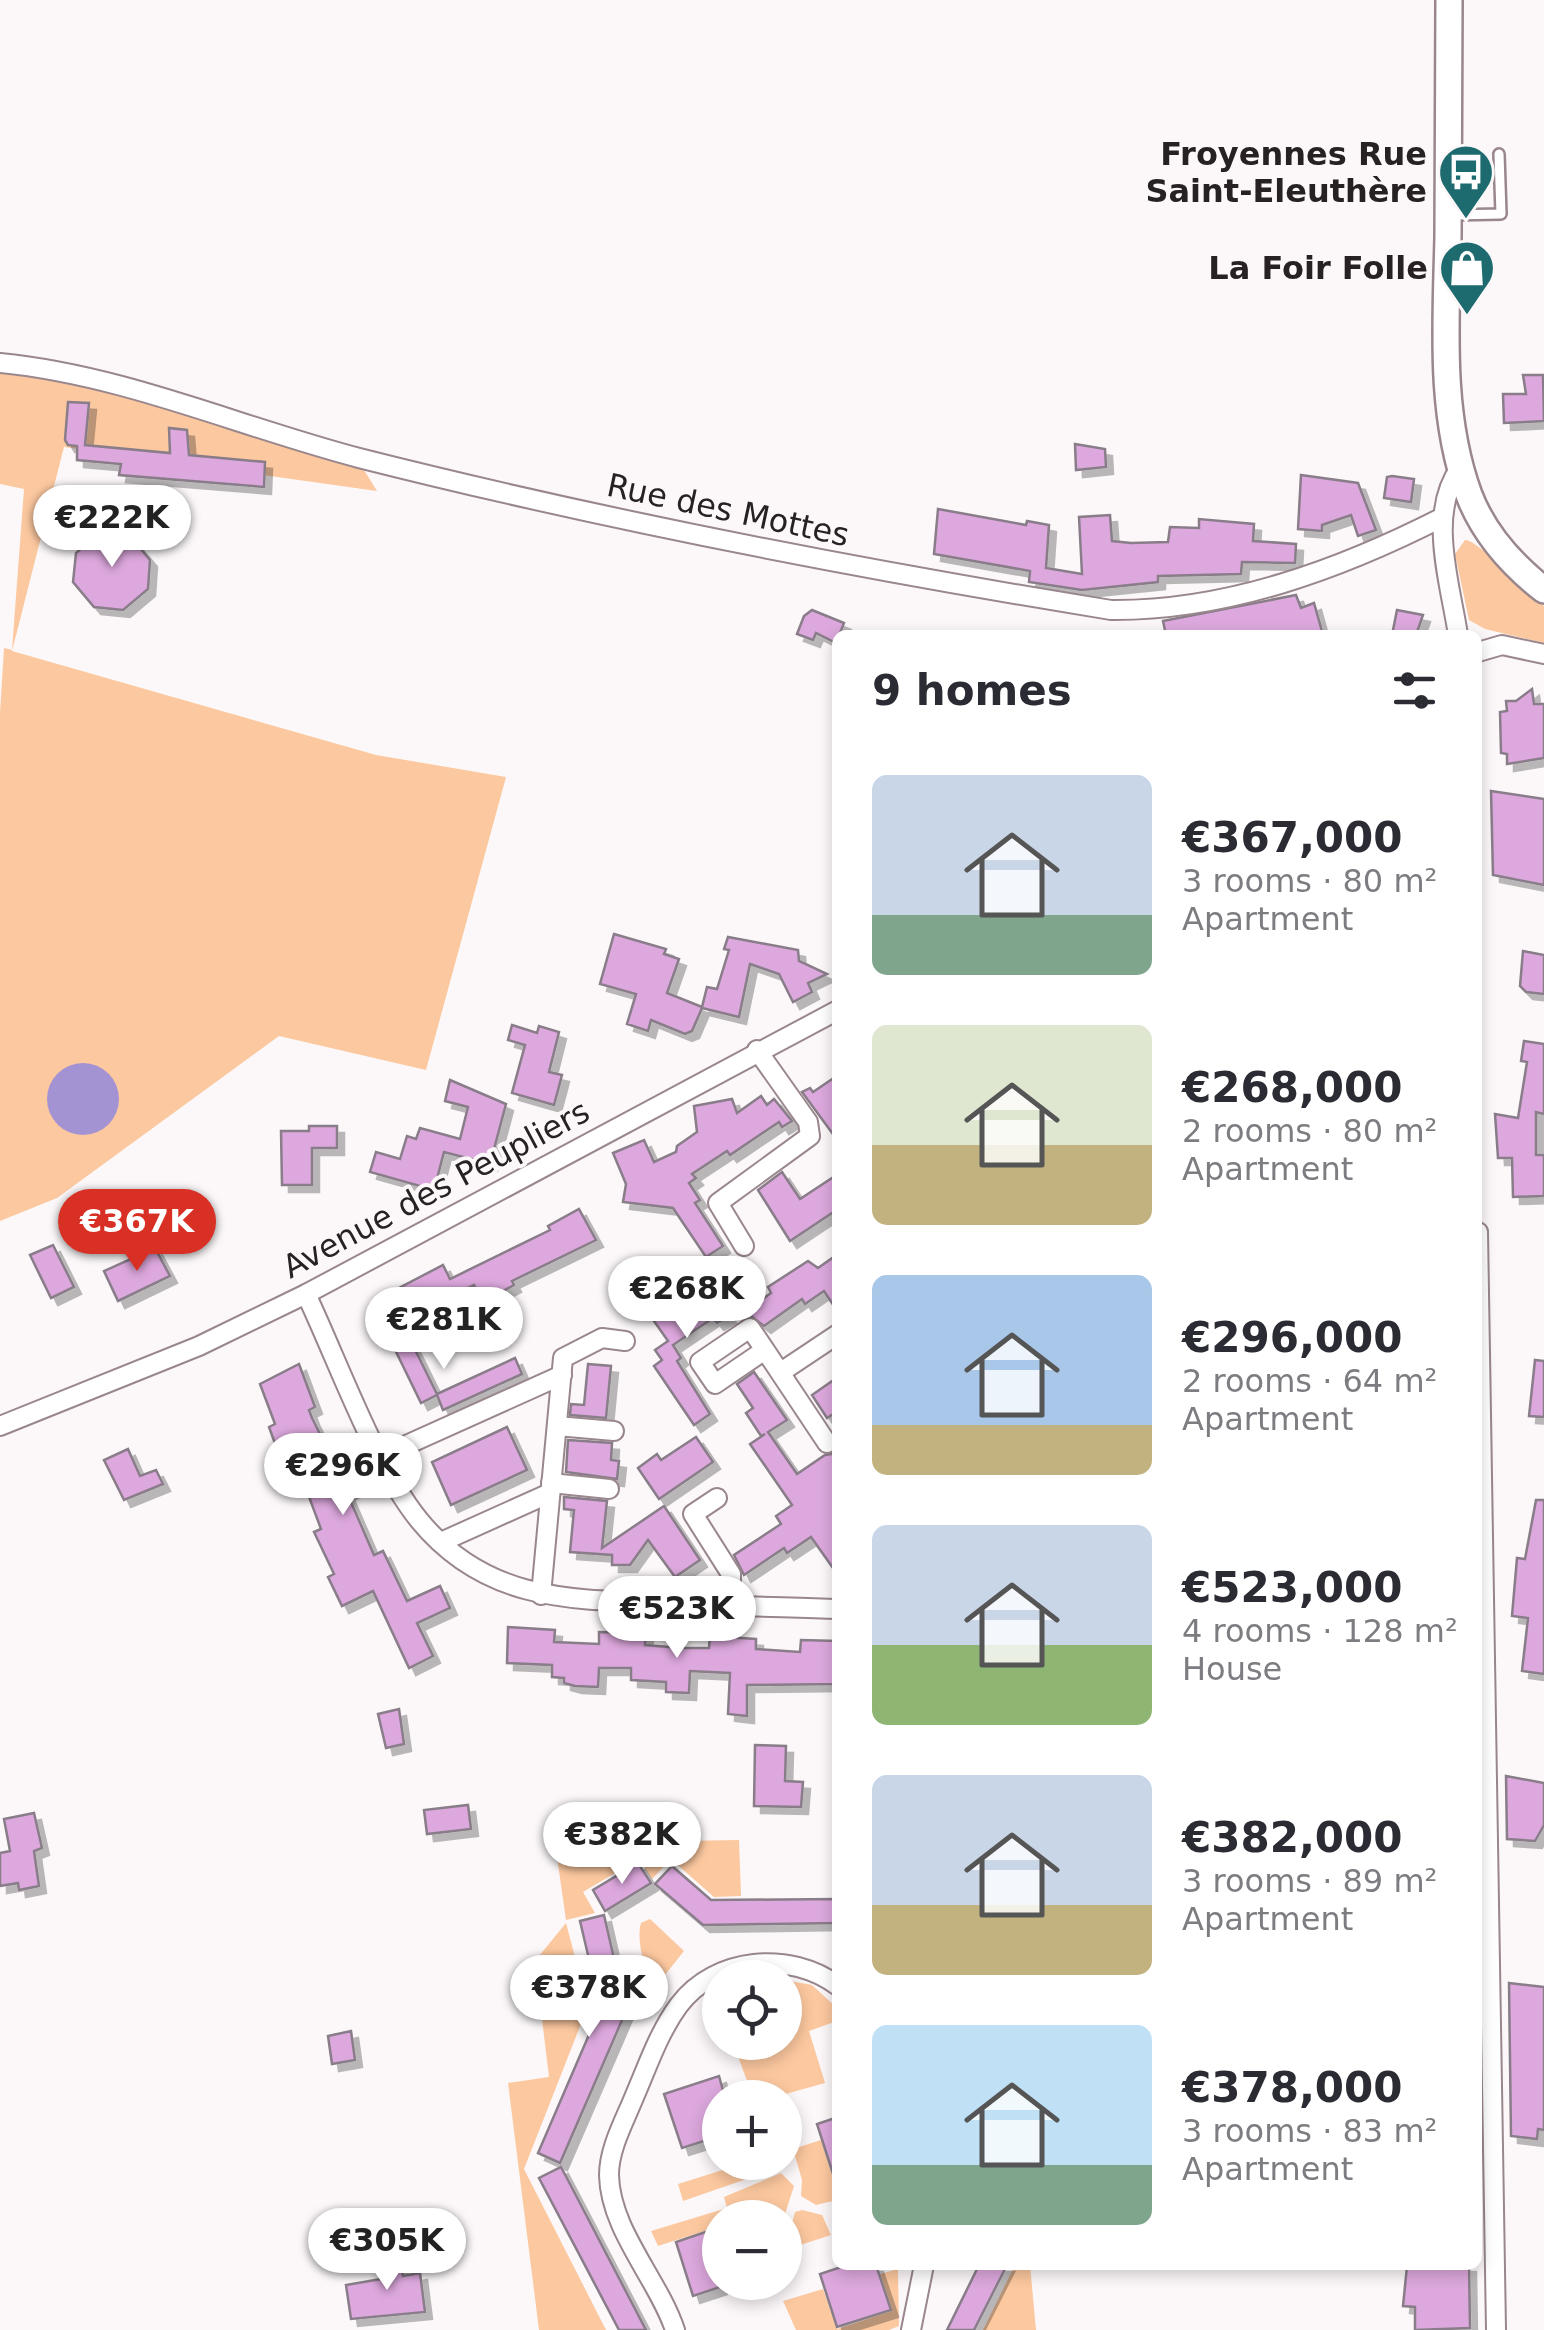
<!DOCTYPE html>
<meta charset="utf-8">
<style>
:root{--surface:#fff;--page:#f2f2f3;--text:#2b2b33;--muted:#7c7c81;--accent:#d93025}
body{margin:0;font-family:"DejaVu Sans",sans-serif;background:var(--page);color:var(--text);height:100vh;display:flex;flex-direction:column;font-size:38px;white-space:nowrap}
*{box-sizing:border-box;margin:0}
p{font-size:32px;color:var(--muted)}
.icon{flex:none;width:55px;height:55px;fill:none;stroke:currentColor;stroke-width:2;stroke-linecap:round;stroke-linejoin:round}
.map{position:relative;flex:1;overflow:hidden}
.panel{position:absolute;left:832px;top:630px;width:650px;height:1640px;display:flex;flex-direction:column;background:var(--surface);border-radius:15px;box-shadow:0 5px 15px #0003}
.panel>*{flex:none}
.controls{position:absolute;left:702px;top:1960px;display:grid;gap:20px}
.controls a{display:grid;place-items:center;width:100px;height:100px;border-radius:50%;background:var(--surface);box-shadow:0 5px 15px #0003;font-size:50px}
.price{position:absolute;translate:-50% -85px;padding:0 22px;border-radius:35px;background:#fff;color:#222;font-size:32px;line-height:65px;filter:drop-shadow(0 2px 5px #0008)}
.price::after{content:'';position:absolute;left:50%;top:60px;width:30px;height:22px;margin-left:-15px;background:inherit;clip-path:polygon(0 0,100% 0,50% 100%)}
.price.selected{background:var(--accent);color:#fff}
ul{padding:0;list-style:none}
li{display:flex;align-items:center;gap:30px;height:250px;padding:0 40px}
li span{display:grid;place-items:center;flex:none;width:280px;height:200px;border-radius:15px;color:#555}
li>.icon{margin-inline-start:auto}
span .icon{width:120px;height:120px;fill:#fffc;stroke-width:1}
li b{font-size:42px}
h2{display:flex;justify-content:space-between;align-items:center;height:120px;padding:0 40px;font-size:42px}
.map>svg:first-child{display:block}
</style>
<div class="map">
<svg width="1544" height="2330" viewBox="0 0 1544 2330">
<defs>
<filter id="shadow"><feDropShadow dx="7" dy="7" stdDeviation="0" flood-color="#0004"/></filter>
</defs>
<rect width="100%" height="100%" fill="#fcf8f9"/>
<g fill="#fcc89f">
<path d="M0,365L83,378L356,457L377,491L64,447L12,651L376,755L506,777L426,1070L279,1036L57,1198L0,1221V713L4,648L12,650L24,489L0,484Z"/>
<path d="M1465,540C1479,540 1527,593 1544,606V643L1485,629L1469,620L1455,554Z"/>
<path d="M739,1840L741,1896L714,1897L671,1859L652,1879L639,1859L583,1892L595,1913L566,1920L555,1843Z"/>
<path d="M650,1919L684,1951L657,1985C644,1977 636,1938 641,1923Z"/>
<path d="M566,1923L588,2006L524,2169L606,2330H539L508,2083L549,2077L535,1961Z"/>
<path d="M785,1980L812,1985L837,2008V2021L809,2031L825,2083L775,2097H753L733,2043L785,2042Z"/>
<path d="M821,2140L833,2178L837,2177V2200L816,2205L801,2196L802,2180L793,2149Z"/>
<path d="M787,2149V2165L683,2201L678,2184L745,2163L785,2162Z"/>
<path d="M781,2173L794,2186L784,2217L720,2218V2226L658,2246L651,2231L727,2208L724,2197Z"/>
<path d="M802,2210L822,2215L831,2235L785,2250L795,2212Z"/>
<path d="M1015,2265H1030L1036,2330H983Z"/>
<path d="M898,2269L899,2326L889,2330H796L783,2301L823,2289L837,2329L891,2311L880,2274Z"/>
</g>
<circle fill="#a393d3" cx="83" cy="1099" r="36"/>
<g fill="#dda8dd" stroke="#897d89" stroke-width="2.5" filter="url(#shadow)">
<path d="M1523,375H1543L1544,421L1504,423L1503,394H1526Z"/>
<path d="M68,402L89,403L85,445L170,453L169,428L187,430L189,455L265,462L264,487L119,475L121,464L77,460V446L68,445L65,440Z"/>
<path d="M1075,444L1105,449L1106,467L1076,470Z"/>
<path d="M1301,475L1358,483L1376,530L1358,536L1351,515L1322,525V531L1298,529Z"/>
<path d="M1392,476L1414,479L1411,502L1384,498L1387,477Z"/>
<path d="M938,509L1026,525L1027,521L1049,525L1046,568L1082,574L1079,517L1110,515L1112,541L1131,543L1168,542L1170,527L1199,528V519L1254,524L1253,541L1296,544L1295,563L1242,562L1241,574L1158,576V582L1082,590L1029,582L1030,571L934,554Z"/>
<path d="M118,522L150,560L148,589L123,610L94,607L73,582L76,553L100,532L116,534Z"/>
<path d="M1296,595L1301,608L1314,603L1323,635H1166L1163,621Z"/>
<path d="M812,610L844,623L836,643L816,633L813,640L797,634L804,616Z"/>
<path d="M1397,610L1423,615L1416,635H1392Z"/>
<path d="M1532,689L1534,704H1544V758L1507,764V754L1501,753L1500,712L1507,711L1506,701H1516Z"/>
<path d="M1491,791L1544,799V885L1493,875Z"/>
<path d="M614,934L666,949L664,954L679,959L667,993L702,1007L707,987L717,989L729,950L724,949L728,937L798,950L799,961L827,974L808,983L812,992L793,1002L779,974L750,964L739,1017L702,1008L692,1031L685,1034L651,1020L648,1031L627,1024L636,994L600,984Z"/>
<path d="M1523,951L1544,955V994L1526,992L1520,986Z"/>
<path d="M512,1025L537,1033L539,1026L559,1032L549,1072L562,1075L554,1105L512,1093L525,1045L508,1040Z"/>
<path d="M1524,1041L1544,1044V1114L1536,1112V1155H1544V1196L1513,1197L1512,1158H1498L1495,1114L1518,1118L1527,1062L1521,1061Z"/>
<path d="M838,1075V1141L802,1092L810,1088L813,1092Z"/>
<path d="M450,1080L506,1104L490,1164L444,1152L434,1190L370,1172L376,1152L400,1159L407,1136L416,1139L420,1128L460,1139L468,1107L445,1101Z"/>
<path d="M761,1096L767,1105L774,1099L792,1121L782,1127L779,1122L730,1155L727,1151L692,1174L696,1178L689,1183L700,1200L695,1203L723,1246L706,1257L673,1208L623,1202L626,1184L613,1153L644,1140L654,1162L676,1152L677,1146L697,1132L694,1106L732,1099L737,1113Z"/>
<path d="M309,1126H337V1148H312V1185H282L281,1131H309Z"/>
<path d="M782,1172L800,1199L838,1174V1209L790,1241L758,1190Z"/>
<path d="M579,1209L596,1240L512,1281L514,1285L483,1302L474,1285L444,1300L441,1294L410,1309L399,1288L443,1265L450,1279L550,1230L548,1226Z"/>
<path d="M53,1245L74,1287L51,1298L30,1255Z"/>
<path d="M155,1248L170,1276L118,1301L104,1271Z"/>
<path d="M838,1254V1312L824,1291L805,1304L802,1299L764,1326L745,1311L771,1293L768,1287L808,1261L818,1268Z"/>
<path d="M696,1265L729,1316L717,1323L713,1318L673,1345L681,1358L677,1361L710,1414L694,1425L654,1366L662,1360L655,1350L668,1341L654,1321L696,1292L683,1273Z"/>
<path d="M399,1317L437,1394L515,1358L522,1374L443,1410L437,1395L421,1403L383,1325Z"/>
<path d="M1535,1360L1544,1361V1417L1529,1416Z"/>
<path d="M299,1364L315,1407L309,1410L312,1418L328,1450L336,1447L355,1489L347,1493L374,1555L383,1551L407,1601L440,1586L450,1608L417,1623L433,1656L409,1668L373,1591L342,1606L328,1577L334,1574L314,1532L321,1529L305,1486L295,1466L287,1470L277,1449L269,1427L275,1424L260,1384Z"/>
<path d="M588,1364L611,1366L606,1418L570,1415L571,1404L584,1405Z"/>
<path d="M754,1372L787,1420L768,1432L797,1474L825,1455L838,1453V1575L811,1537L787,1553L784,1548L744,1575L734,1555L781,1524L776,1516L792,1505L750,1444L765,1434L761,1436L746,1413L753,1408L737,1384Z"/>
<path d="M838,1377V1411L827,1418L812,1395Z"/>
<path d="M507,1427L527,1470L451,1505L432,1462Z"/>
<path d="M696,1437L713,1462L659,1499L638,1468L657,1454L661,1460Z"/>
<path d="M568,1440L612,1443L611,1460L619,1461L617,1479L566,1472Z"/>
<path d="M128,1449L140,1476L156,1470L163,1484L124,1500L104,1460Z"/>
<path d="M564,1497L607,1501L602,1548L664,1506L700,1560L675,1577L648,1540L630,1565H612V1555L570,1552L574,1510L564,1509Z"/>
<path d="M1536,1500H1544V1674L1522,1671L1528,1618L1512,1616L1517,1558L1525,1559Z"/>
<path d="M508,1627L555,1630L554,1642L599,1644V1632L646,1633L645,1645L682,1648H709L710,1636L756,1639V1649L800,1652L801,1640L838,1641V1684L747,1685V1716L728,1714L730,1673L690,1671L689,1693L666,1692V1682L631,1680V1668H599L598,1687L575,1686L564,1683V1678L552,1677V1665L507,1663Z"/>
<path d="M399,1709L404,1744L386,1748L378,1714Z"/>
<path d="M755,1745L786,1746L785,1781L803,1782L801,1807L754,1806Z"/>
<path d="M1506,1776L1544,1783V1825L1535,1841L1507,1839Z"/>
<path d="M468,1805L471,1829L427,1834L424,1810Z"/>
<path d="M34,1813L42,1848L34,1851L39,1886L19,1890L18,1883L0,1886V1853L10,1851L4,1819Z"/>
<path d="M638,1863L651,1883L605,1911L593,1890Z"/>
<path d="M672,1866L711,1900L838,1899V1923L703,1925L655,1884Z"/>
<path d="M604,1915L626,2011L560,2163L538,2153L610,1986L596,1989L580,1921Z"/>
<path d="M1509,1983L1544,1987V2130L1538,2129L1537,2139L1511,2136Z"/>
<path d="M351,2031L355,2060L332,2064L328,2036Z"/>
<path d="M719,2076L725,2098H720V2136L682,2148L664,2094Z"/>
<path d="M838,2117V2176L834,2177L817,2124Z"/>
<path d="M561,2167L570,2184L646,2330H619L539,2178Z"/>
<path d="M720,2227V2287L693,2296L676,2242Z"/>
<path d="M400,2257L403,2276L420,2273L425,2312L351,2319L346,2285L381,2279L378,2260Z"/>
<path d="M847,2265H876L891,2310L837,2327L820,2274Z"/>
<path d="M979,2265H1007L974,2330H947Z"/>
<path d="M1469,2265L1470,2328L1415,2330V2307L1403,2306L1407,2266Z"/>
</g>
<g fill="none" stroke-linecap="round" stroke-linejoin="round">
<g stroke="#99878d" stroke-width="14">
<path id="service" d="M1451,215L1501,214L1499,154"/>
</g>
<g stroke="#99878d" stroke-width="22">
<g id="minor">
<path d="M0,363C124,375 240,427 359,458C608,521 858,569 1111,610C1227,611 1341,569 1443,517"/>
<path d="M1458,635C1450,582 1427,514 1460,468"/>
<path d="M1478,652L1502,645L1544,654"/>
<path d="M1478,1232L1496,2330"/>
<path d="M744,1246L718,1203L810,1136L808,1122L757,1050"/>
<path d="M306,1294C337,1359 375,1466 419,1520C486,1602 572,1600 669,1603C725,1606 781,1607 838,1609"/>
<path d="M765,1350L750,1328L700,1362L715,1384L765,1350L827,1443"/>
<path d="M781,1372L838,1334"/>
<path d="M0,1426L199,1346L306,1294L838,1010"/>
<path d="M557,1426L614,1431"/>
<path d="M382,1456L562,1375"/>
<path d="M551,1483L609,1489"/>
<path d="M717,1498L693,1514L731,1574V1606"/>
<path d="M441,1542L550,1493"/>
<path d="M541,1595L563,1358L602,1338L625,1341"/>
<path d="M675,2330C658,2279 610,2230 609,2175C609,2148 625,2120 635,2095C648,2065 659,2032 679,2005C715,1957 790,1950 838,1986"/>
<path d="M911,2330L924,2265"/>
</g>
</g>
<g stroke="#99878d" stroke-width="30">
<path id="secondary" d="M1449,0C1449,79 1449,158 1448,237C1446,323 1439,414 1469,495C1484,534 1512,565 1544,590"/>
</g>
<use href="#service" stroke="#fff" stroke-width="9"/>
<use href="#minor" stroke="#fff" stroke-width="18"/>
<use href="#secondary" stroke="#fff" stroke-width="25"/>
</g>
<defs>
<g id="bus-pin" transform="scale(2.875)"><path d="M0 17L-7.5 6A9.5 9.5 0 1 1 7.5 6Z" fill="#1d6a6f" stroke="#fcf8f9"/><path d="M-5-6H5V4H4V6H2V4H-2V6H-4V4H-5ZM-3.5-4V0h7V-4ZM-3.5 1.2v1.5H-2V1.2ZM2 1.2v1.5H3.5V1.2Z" fill="#fff"/></g>
<g id="shop-pin" transform="scale(2.875)"><path d="M0 17L-7.5 6A9.5 9.5 0 1 1 7.5 6Z" fill="#1d6a6f" stroke="#fcf8f9"/><path d="M-5-2.5h2.3a2.7 3.5 0 0 1 5.4 0H5L5.5 6h-11ZM-1.5-2.5h3a1.5 2.3 0 0 0-3 0Z" fill="#fff"/></g>
</defs>
<g fill-rule="evenodd">
<use href="#bus-pin" x="1466" y="172"/>
<use href="#shop-pin" x="1467" y="268"/>
</g>
<g text-anchor="middle" dominant-baseline="central" stroke-width="8" stroke-linejoin="round" paint-order="stroke">
<g font-size="32" font-weight="bold" fill="#282123" stroke="#fcf8f9" text-anchor="end">
<text x="1427" y="154">Froyennes Rue<tspan x="1427" dy="37">Saint-Eleuthère</tspan></text>
<text x="1428" y="268">La Foir Folle</text>
</g>
<g font-size="32" fill="#282123" stroke="#fcf8f9">
<text transform="translate(728 510) rotate(12)">Rue des Mottes</text>
<text transform="translate(436 1189) rotate(-28)">Avenue des Peupliers</text>
</g>
</g>
</svg>
<div class="controls">
<a><svg class="icon" aria-label="locate" viewBox="0 0 24 24"><circle cx="12" cy="12" r="6"/><path d="M12 2v4M12 18v4M2 12h4M18 12h4"/></svg></a>
<a>+</a>
<a>−</a>
</div>
<b class="price" style="left:112px;top:570px">€222K</b>
<b class="price selected" style="left:137px;top:1274px">€367K</b>
<b class="price" style="left:687px;top:1341px">€268K</b>
<b class="price" style="left:444px;top:1372px">€281K</b>
<b class="price" style="left:343px;top:1518px">€296K</b>
<b class="price" style="left:677px;top:1661px">€523K</b>
<b class="price" style="left:622px;top:1887px">€382K</b>
<b class="price" style="left:589px;top:2040px">€378K</b>
<b class="price" style="left:387px;top:2293px">€305K</b>
<section class="panel">
<h2>9 homes<svg class="icon" aria-label="filters" viewBox="0 0 24 24"><path d="M4 7h16M4 17h16"/><circle cx="9" cy="7" r="2"/><circle cx="15" cy="17" r="2"/></svg></h2>
<ul>
<li><span style="background:linear-gradient(#c9d6e8 70%,#7fa58c 0)"><svg class="icon" aria-label="home" viewBox="0 0 24 24"><path d="M3 11l9-7 9 7M6 9v11h12V9"/></svg></span><div><b>€367,000</b><p>3 rooms · 80 m²</p><p>Apartment</p></div></li>
<li><span style="background:linear-gradient(#dfe7d0 60%,#c2b280 0)"><svg class="icon" aria-label="home" viewBox="0 0 24 24"><path d="M3 11l9-7 9 7M6 9v11h12V9"/></svg></span><div><b>€268,000</b><p>2 rooms · 80 m²</p><p>Apartment</p></div></li>
<li><span style="background:linear-gradient(#a9c7e8 75%,#c2b280 0)"><svg class="icon" aria-label="home" viewBox="0 0 24 24"><path d="M3 11l9-7 9 7M6 9v11h12V9"/></svg></span><div><b>€296,000</b><p>2 rooms · 64 m²</p><p>Apartment</p></div></li>
<li><span style="background:linear-gradient(#c9d6e8 60%,#8fb573 0)"><svg class="icon" aria-label="home" viewBox="0 0 24 24"><path d="M3 11l9-7 9 7M6 9v11h12V9"/></svg></span><div><b>€523,000</b><p>4 rooms · 128 m²</p><p>House</p></div></li>
<li><span style="background:linear-gradient(#c9d6e8 65%,#c2b280 0)"><svg class="icon" aria-label="home" viewBox="0 0 24 24"><path d="M3 11l9-7 9 7M6 9v11h12V9"/></svg></span><div><b>€382,000</b><p>3 rooms · 89 m²</p><p>Apartment</p></div></li>
<li><span style="background:linear-gradient(#bfe0f5 70%,#7fa58c 0)"><svg class="icon" aria-label="home" viewBox="0 0 24 24"><path d="M3 11l9-7 9 7M6 9v11h12V9"/></svg></span><div><b>€378,000</b><p>3 rooms · 83 m²</p><p>Apartment</p></div></li>
</ul>
</section>
</div>
